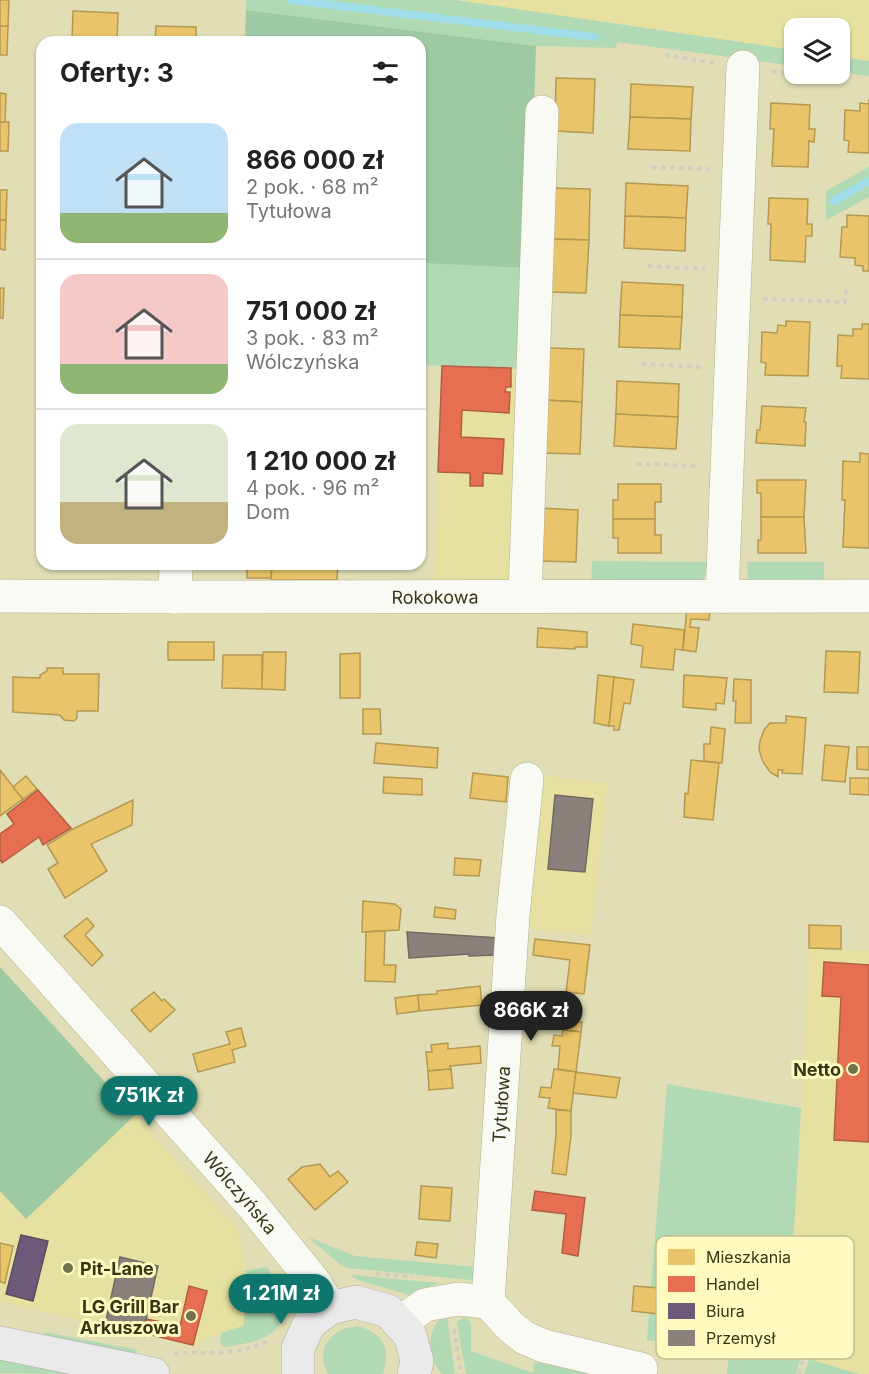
<!DOCTYPE html>
<html lang="pl">
<meta charset="utf-8">
<style>
:root{--surface:#fff;--page:#f2f2f2;--text:#222;--muted:#767676;--line:#e0e0e0;--accent:#0f766e}
body{margin:0;font-family:Inter,sans-serif;background:var(--page);color:var(--text);height:100vh;display:flex;flex-direction:column;font-size:22px;white-space:nowrap}
*{box-sizing:border-box;margin:0}
p{font-size:20px;color:var(--muted)}
.icon{flex:none;width:33px;height:33px;fill:none;stroke:currentColor;stroke-width:2;stroke-linecap:round;stroke-linejoin:round}
.map{position:relative;flex:1;overflow:hidden}
.drawer{position:absolute;left:36px;top:36px;width:390px;height:534px;display:flex;flex-direction:column;background:var(--surface);border-radius:18px;box-shadow:0 2px 4px #0004}
.drawer>*{flex:none}
.tools{position:absolute;left:784px;top:18px;display:grid;gap:12px}
.tools a{display:grid;place-items:center;width:66px;height:66px;border-radius:12px;background:var(--surface);box-shadow:0 2px 4px #0004;font-size:30px}
.price{position:absolute;translate:-50% -51px;padding:0 14px;border-radius:21px;background:var(--accent);color:#fff;font-size:20px;line-height:39px;filter:drop-shadow(0 2px 3px #0008)}
.price::after{content:'';position:absolute;left:50%;top:36px;width:18px;height:14px;margin-left:-9px;background:inherit;clip-path:polygon(0 0,100% 0,50% 100%)}
.price.active{background:#222;color:#fff}
ul{padding:0;list-style:none}
li{display:flex;align-items:center;gap:18px;height:150px;padding:0 24px}
li+li{border-top:2px solid var(--line)}
li span{display:grid;place-items:center;flex:none;width:168px;height:120px;border-radius:18px;color:#555}
li>.icon{margin-inline-start:auto}
span .icon{width:72px;height:72px;fill:#fffc;stroke-width:1}
li b{font-size:26px}
h2{display:flex;justify-content:space-between;align-items:center;height:72px;padding:0 24px;font-size:26px}
.map>svg:first-child{display:block}
</style>
<div class="map">
<svg width="869" height="1374" viewBox="0 0 869 1374">
<rect width="100%" height="100%" fill="#e1deb5"/>
<g fill="#e6e1a1">
<path d="M455,0H869V61L840,57V28H795V50Z"/>
<path d="M442,366L523,369L515,587H434Z"/>
<path d="M538,775L608,783L591,935L518,928Z"/>
<path d="M809,949L869,951V1374H859L787,1353L800,1144Z"/>
<path d="M135,1115L238,1230L249,1284L243,1326L203,1340L199,1347L0,1302V1191L26,1218Z"/>
</g>
<g fill="#b1d9b3">
<path d="M246,0H455L795,50V66L617,42L616,48L536,46L246,10Z"/>
<path d="M840,57L869,61V76L840,72Z"/>
<path d="M869,167V197L826,220V191Z"/>
<path d="M420,263L529,268L523,369L420,365Z"/>
<path d="M592,561L708,562V570L700,586L591,587Z"/>
<path d="M747,562H824V585L748,582Z"/>
<path d="M667,1084L801,1108L787,1352L801,1356L796,1374H727L729,1354L647,1340L649,1313L668,1315L671,1290L651,1288Z"/>
<path d="M308,1237L355,1256L476,1267L473,1279L471,1280L348,1268L341,1265Z"/>
<path d="M267,1267C272,1276 279,1286 282,1297C292,1337 252,1344 223,1347L220,1341L221,1333L243,1326L249,1285L246,1271Z"/>
<path d="M351,1275L439,1283L409,1295L358,1280Z"/>
<path d="M447,1315L455,1374H442C427,1358 425,1325 447,1315Z"/>
<path d="M464,1317L468,1319L471,1324V1351L533,1373L534,1362L594,1374H466L457,1324L458,1321Z"/>
<path d="M359,1326C384,1335 391,1349 383,1374H328C314,1347 332,1328 359,1326Z"/>
<path d="M45,1332L137,1350L136,1355L43,1337Z"/>
<path d="M0,1359L75,1374L0,1373Z"/>
<path d="M809,1359L859,1374H804Z"/>
</g>
<g fill="#9dc9a3">
<path d="M246,10L536,46L529,268L420,263V42H245Z"/>
<path d="M0,967L135,1115L26,1219L0,1191Z"/>
</g>
<g fill="#e9c46a" stroke="#b49951" stroke-width="1.5">
<path d="M0,0H9L8,26H0Z"/>
<path d="M73,11L118,13L117,42L72,40Z"/>
<path d="M0,26H8L7,55H0Z"/>
<path d="M156,26L196,27V38L203,39V42H155Z"/>
<path d="M556,78L595,79L593,133L555,131Z"/>
<path d="M631,84L693,87L691,119L630,117Z"/>
<path d="M0,93L6,94L5,123L0,122Z"/>
<path d="M869,99V153L848,152L849,141L844,140L845,110L860,111V103L869,104Z"/>
<path d="M771,103L810,105L809,129H815L814,142L809,141L808,167L772,166L774,129H770Z"/>
<path d="M630,117L691,119L690,151L628,149Z"/>
<path d="M0,122H9L8,151H0Z"/>
<path d="M626,183L688,186L686,218L625,216Z"/>
<path d="M552,188L590,189L589,240L550,239Z"/>
<path d="M0,190H7L6,220H0Z"/>
<path d="M769,198L808,199L807,224H812V236H806L805,262L770,260L771,224H768Z"/>
<path d="M847,215L869,216V271H863V266L855,265V258L840,257L842,227H847Z"/>
<path d="M625,216L686,218L685,251L624,248Z"/>
<path d="M0,220H6L5,250L0,249Z"/>
<path d="M550,239L589,240L586,293L548,292Z"/>
<path d="M622,282L683,285L682,317L620,315Z"/>
<path d="M0,288H4L3,318H0Z"/>
<path d="M620,315L682,317L680,349L619,347Z"/>
<path d="M786,321L810,322L808,376L765,375L766,363L761,362L762,332L777,333L778,325L786,326Z"/>
<path d="M862,324H869V379L841,378L842,366H837L838,335L853,336V329H862Z"/>
<path d="M546,348L584,349L582,402L544,400Z"/>
<path d="M617,381L679,384L678,417L616,414Z"/>
<path d="M544,400L582,402L580,454L542,453Z"/>
<path d="M762,406L806,408L804,422H806L805,446L756,443L757,430H760Z"/>
<path d="M616,414L678,417L676,449L614,446Z"/>
<path d="M860,453L869,454V548L843,547L845,500H842L843,461L860,462Z"/>
<path d="M757,480H806L804,517H761V493H757Z"/>
<path d="M618,484H661V502H655V519H613V500H618Z"/>
<path d="M540,508L578,510L576,562L537,561Z"/>
<path d="M761,517H804L806,553H758V540H761Z"/>
<path d="M613,519H655V535H661V553H618V538H613Z"/>
<path d="M190,564H222L218,569L189,568Z"/>
<path d="M247,564H272L271,578H247Z"/>
<path d="M272,564H338L337,580H271Z"/>
<path d="M687,607L710,608L709,620L691,619L690,627L699,628L696,652L683,650Z"/>
<path d="M633,624L684,630L683,650L675,649L673,670L641,667L643,646L631,644Z"/>
<path d="M538,628L587,632V647H575V649L537,647Z"/>
<rect x="168" y="642" width="46" height="18"/>
<path d="M826,651L860,652L858,693L824,692Z"/>
<path d="M263,652H286L285,690L262,689Z"/>
<path d="M360,653V698H340V654Z"/>
<path d="M223,655H262V689L222,688Z"/>
<path d="M47,668H63V674H99L98,711H77V718L74,721L64,720L60,715L13,712V677L40,678V675L47,671Z"/>
<path d="M598,675L614,677L609,726L594,723Z"/>
<path d="M684,675L727,678L724,704L716,703V710L683,707Z"/>
<path d="M614,677L634,680L630,704L624,703L619,730H614V726H609Z"/>
<path d="M734,679L751,680V723H735L736,701H733Z"/>
<path d="M363,709H380L381,734H363Z"/>
<path d="M786,716L806,718L802,774L782,773L783,770H778V777L770,772L763,762L759,750L760,741L764,730L770,723H786Z"/>
<path d="M711,727L725,729L722,763L704,761V744H710Z"/>
<path d="M376,743L438,748L437,768L374,763Z"/>
<path d="M825,745L849,747L845,782L822,780Z"/>
<path d="M857,747H869V770L857,769Z"/>
<path d="M691,760L719,763L713,820L684,817L685,793L688,794Z"/>
<path d="M0,770L23,799L0,816Z"/>
<path d="M473,773L508,777L506,802L470,798Z"/>
<path d="M26,776L37,789L23,799L13,787Z"/>
<path d="M384,777L422,779V795L383,793Z"/>
<path d="M850,778H869V795L850,794Z"/>
<path d="M133,800L132,825L91,844L107,871L65,898L48,869L58,863L47,845L71,830Z"/>
<path d="M455,858L481,860L479,876L454,875Z"/>
<path d="M363,901L395,904L401,909L399,930L362,932Z"/>
<path d="M435,907L456,910L455,919L434,917Z"/>
<path d="M87,918L94,926L85,935L103,955L92,966L64,936Z"/>
<path d="M809,925L841,926V949L809,948Z"/>
<path d="M385,931L384,965H396L395,982L365,981L366,932Z"/>
<path d="M535,939L590,945L584,994L566,992L570,960L533,955Z"/>
<path d="M480,986L482,1005L419,1011L418,995L437,994V991Z"/>
<path d="M154,992L162,1001L164,999L175,1010L150,1032L131,1010Z"/>
<path d="M418,995L419,1011L397,1014L395,998Z"/>
<path d="M565,1020L582,1022L581,1032L563,1030Z"/>
<path d="M241,1028L246,1046L232,1050L235,1062L198,1072L193,1054L230,1044L226,1032Z"/>
<path d="M563,1030L581,1032L576,1072L558,1069L560,1046H552L554,1035L562,1036Z"/>
<path d="M448,1043V1049L480,1046L481,1063L450,1066L451,1069L428,1071L426,1052H432L431,1045Z"/>
<path d="M451,1069L453,1088L429,1090L428,1071Z"/>
<path d="M554,1069L576,1072L571,1111L548,1108L550,1098L539,1097L541,1087L551,1088Z"/>
<path d="M576,1072L620,1078L616,1098L573,1093Z"/>
<path d="M556,1110L571,1111V1136L566,1175L552,1173L556,1135Z"/>
<path d="M320,1164L330,1177L338,1171L348,1182L315,1210L288,1179L302,1167Z"/>
<path d="M421,1186L452,1188L450,1221L419,1219Z"/>
<path d="M417,1242L438,1244L436,1258L415,1255Z"/>
<path d="M0,1243L13,1246L5,1283L0,1282Z"/>
<path d="M634,1286L671,1289L668,1315L632,1311Z"/>
</g>
<g fill="#e76f51" stroke="#b25e40" stroke-width="1.5">
<path d="M442,366L511,368V387H506L505,392H510L509,413L462,410L461,437L504,439L502,474L483,473V486H470V473L438,472Z"/>
<path d="M38,790L71,828L43,845L39,837L2,863L0,859V834L14,824L7,814Z"/>
<path d="M824,962L869,965V1142L834,1140L841,997L822,996Z"/>
<path d="M535,1191L585,1198L578,1256L562,1253L566,1214L532,1210Z"/>
<path d="M189,1286L207,1291L193,1345L143,1333L146,1319L180,1326Z"/>
</g>
<path fill="#6d597a" stroke="#5d4e5c" stroke-width="1.5" d="M21,1235L48,1241L33,1301L6,1294Z"/>
<g fill="#8a817c" stroke="#716a5e" stroke-width="1.5">
<path d="M555,795L593,799L585,872L548,869Z"/>
<path d="M407,932L499,938L498,955L469,956V954L409,958Z"/>
<path d="M120,1257L158,1266L143,1333L105,1325Z"/>
</g>
<g fill="none" stroke-linecap="round" stroke-linejoin="round">
<g stroke="#9fdde8" stroke-width="8">
<path d="M291,0L595,37"/>
<path d="M834,201L869,181"/>
</g>
<g stroke="#b4b191" stroke-width="34">
<g id="minor">
<path id="s1" d="M0,596L175,597L869,596"/>
<path d="M525,596L542,112"/>
<path d="M722,596L743,67"/>
<path d="M175,597L176,564"/>
<path id="s2" d="M0,922L253,1206L315,1283L330,1308"/>
<path id="s3" d="M488,1302L513,915L527,779"/>
<path d="M488,1302L511,1327L525,1338L544,1346L641,1369"/>
<path d="M400,1323L425,1305L458,1299L488,1302"/>
</g>
</g>
<g stroke="#adaba2" stroke-width="34">
<g id="major">
<path d="M0,1343L153,1374"/>
<path d="M298,1374V1348L309,1324L330,1308L356,1302L388,1311L410,1335L417,1361L414,1374"/>
</g>
</g>
<g stroke="#cfcec2" stroke-width="4" stroke-dasharray="4.5 4.5" stroke-linecap="butt">
<path d="M665,55L715,63"/>
<path d="M772,71L825,78"/>
<path d="M652,167L709,169"/>
<path d="M648,266L705,269"/>
<path d="M763,299L845,302L846,288"/>
<path d="M642,364L701,367"/>
<path d="M637,464L699,466"/>
<path d="M376,1274L413,1277"/>
<path d="M454,1329L461,1374"/>
<path d="M174,1353C206,1353 241,1355 270,1340"/>
<path d="M799,1374L809,1337L813,1286"/>
</g>
<use href="#minor" stroke="#fafaf4" stroke-width="33"/>
<use href="#major" stroke="#eaeaeb" stroke-width="33"/>
</g>
<g fill="#73704e" stroke="#fffabf" stroke-width="2">
<circle cx="853" cy="1069" r="6"/>
<circle cx="68" cy="1268" r="6"/>
<circle cx="191" cy="1316" r="6"/>
</g>
<g text-anchor="middle" dominant-baseline="central" stroke-width="6" stroke-linejoin="round" paint-order="stroke">
<g font-size="18" fill="#383517" stroke="#fffabf">
<text stroke="none"><textPath href="#s1" startOffset="435">Rokokowa</textPath></text>
<text stroke="none"><textPath href="#s3" startOffset="198">Tytułowa</textPath></text>
<text stroke="none"><textPath href="#s2" startOffset="362">Wólczyńska</textPath></text>
</g>
<g font-size="18" font-weight="bold" fill="#383517" stroke="#fffabf" text-anchor="end">
<text x="841" y="1069">Netto</text>
<text x="80" y="1268" text-anchor="start">Pit-Lane</text>
<text x="179" y="1306">LG Grill Bar<tspan x="179" dy="21">Arkuszowa</tspan></text>
</g>
</g>
<rect x="656" y="1236" width="198" height="123" rx="9" fill="#fffabf" stroke="#c3bf8d" stroke-width="1.5"/>
<rect x="668" y="1249" width="27" height="16" fill="#e9c46a"/>
<rect x="668" y="1276" width="27" height="16" fill="#e76f51"/>
<rect x="668" y="1303" width="27" height="16" fill="#6d597a"/>
<rect x="668" y="1330" width="27" height="16" fill="#8a817c"/>
<g font-size="16" fill="#383517">
<text x="706" y="1263">Mieszkania</text>
<text x="706" y="1290">Handel</text>
<text x="706" y="1317">Biura</text>
<text x="706" y="1344">Przemysł</text>
</g>
</svg>
<div class="tools">
<a><svg class="icon" aria-label="layers" viewBox="0 0 24 24"><path d="M12 4l9 5-9 5-9-5zM3 14l9 5 9-5"/></svg></a>
</div>
<b class="price active" style="left:531px;top:1042px">866K zł</b>
<b class="price" style="left:149px;top:1127px">751K zł</b>
<b class="price" style="left:281px;top:1325px">1.21M zł</b>
<section class="drawer">
<h2>Oferty: 3<svg class="icon" aria-label="filters" viewBox="0 0 24 24"><path d="M4 7h16M4 17h16"/><circle cx="9" cy="7" r="2"/><circle cx="15" cy="17" r="2"/></svg></h2>
<ul>
<li><span style="background:linear-gradient(#bfe0f5 75%,#8fb573 0)"><svg class="icon" aria-label="home" viewBox="0 0 24 24"><path d="M3 11l9-7 9 7M6 9v11h12V9"/></svg></span><div><b>866 000 zł</b><p>2 pok. · 68 m²</p><p>Tytułowa</p></div></li>
<li><span style="background:linear-gradient(#f6c9c9 75%,#8fb573 0)"><svg class="icon" aria-label="home" viewBox="0 0 24 24"><path d="M3 11l9-7 9 7M6 9v11h12V9"/></svg></span><div><b>751 000 zł</b><p>3 pok. · 83 m²</p><p>Wólczyńska</p></div></li>
<li><span style="background:linear-gradient(#dfe7d0 65%,#c2b280 0)"><svg class="icon" aria-label="home" viewBox="0 0 24 24"><path d="M3 11l9-7 9 7M6 9v11h12V9"/></svg></span><div><b>1 210 000 zł</b><p>4 pok. · 96 m²</p><p>Dom</p></div></li>
</ul>
</section>
</div>
